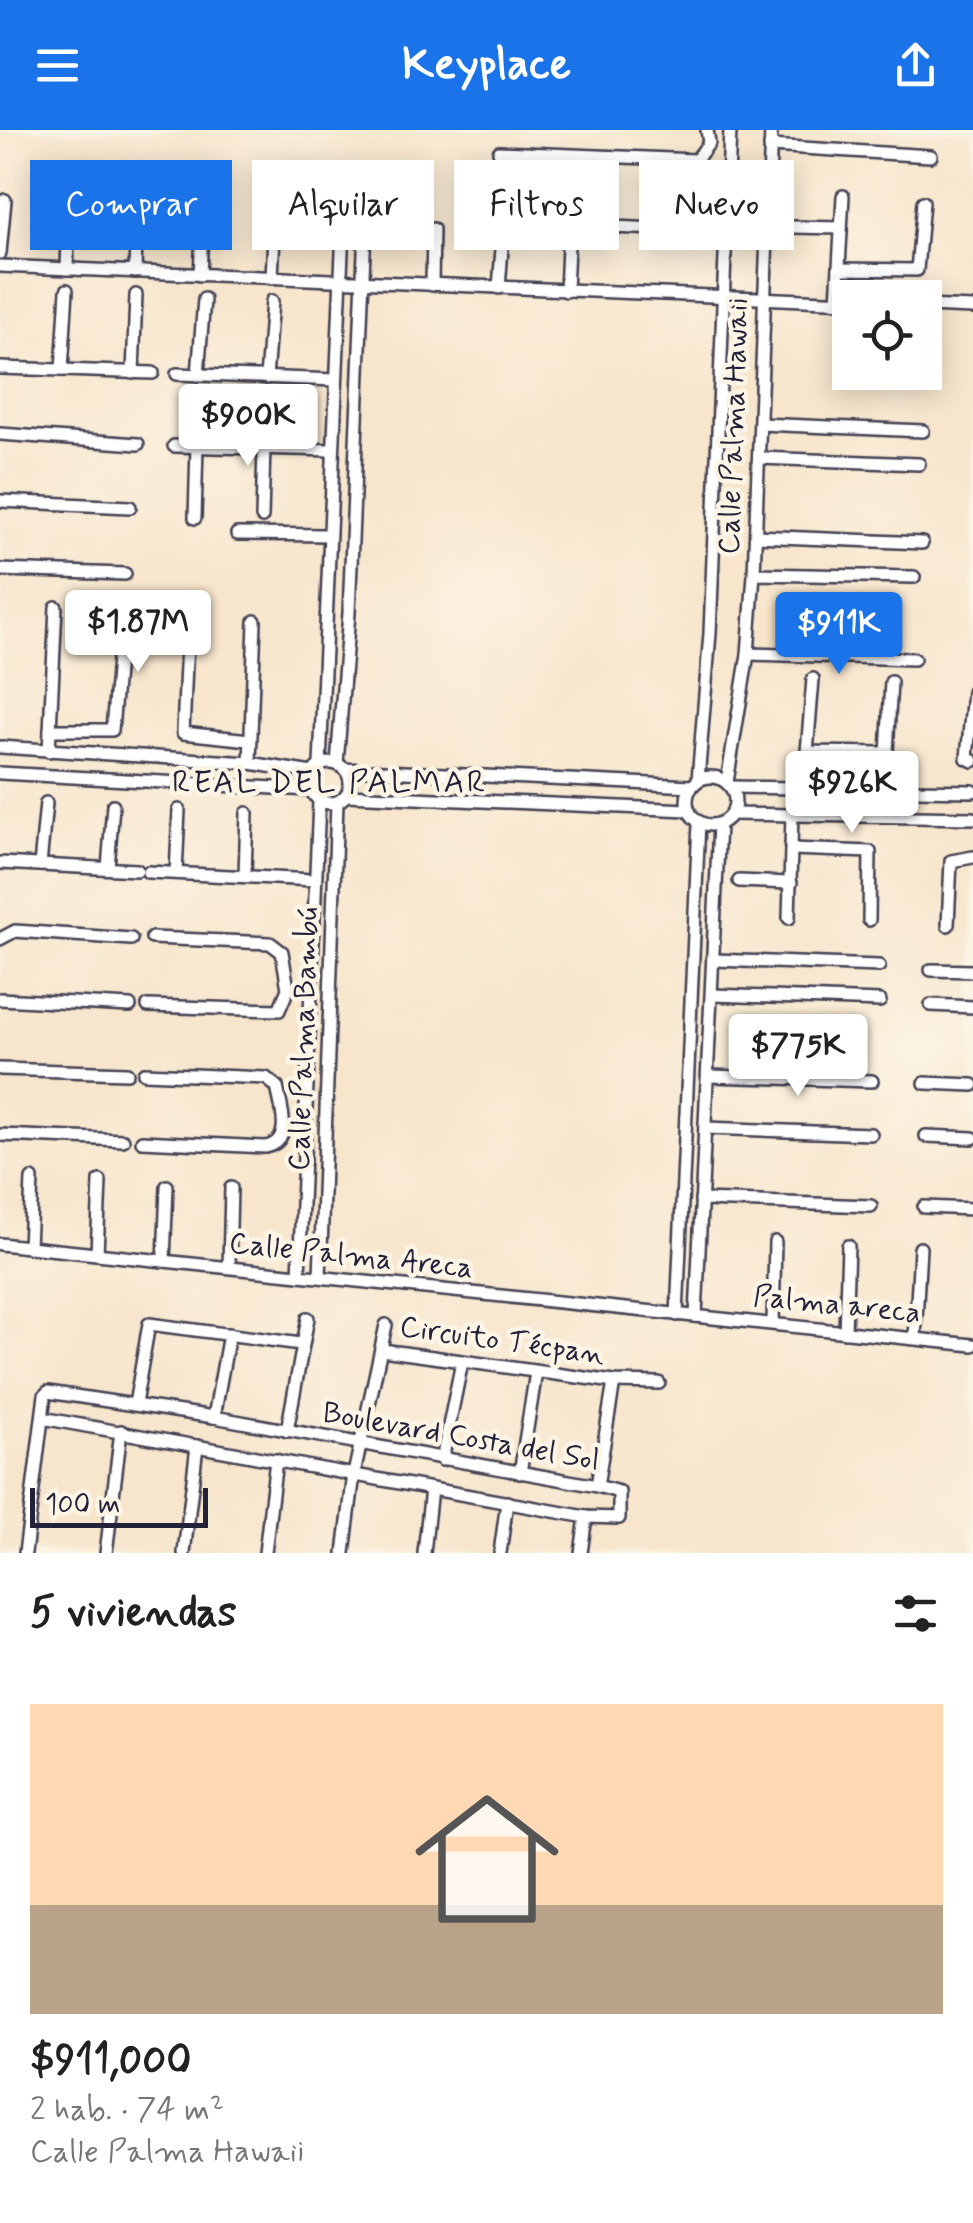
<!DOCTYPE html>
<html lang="es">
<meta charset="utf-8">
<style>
:root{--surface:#fff;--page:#f2f2f2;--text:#222;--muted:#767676;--accent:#1a73e8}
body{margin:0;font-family:Mynerve,sans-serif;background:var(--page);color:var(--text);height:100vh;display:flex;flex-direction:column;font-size:38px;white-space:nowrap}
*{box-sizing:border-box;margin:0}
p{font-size:32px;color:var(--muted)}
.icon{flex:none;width:55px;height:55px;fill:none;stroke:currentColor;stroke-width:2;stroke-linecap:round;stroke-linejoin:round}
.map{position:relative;height:1423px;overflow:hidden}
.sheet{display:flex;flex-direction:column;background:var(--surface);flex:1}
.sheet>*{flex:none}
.top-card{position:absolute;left:30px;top:30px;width:915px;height:90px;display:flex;gap:20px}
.buttons{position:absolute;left:832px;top:150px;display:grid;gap:20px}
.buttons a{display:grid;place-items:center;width:110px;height:110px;border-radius:0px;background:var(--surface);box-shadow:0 5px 25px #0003;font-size:50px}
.scale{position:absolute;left:30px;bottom:25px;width:178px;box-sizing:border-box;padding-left:10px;border:5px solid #22223b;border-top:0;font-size:28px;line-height:35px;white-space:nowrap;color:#22223b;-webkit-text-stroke:8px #fcf5e5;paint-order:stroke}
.price{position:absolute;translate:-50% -85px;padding:0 22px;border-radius:10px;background:#fff;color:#222;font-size:32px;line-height:65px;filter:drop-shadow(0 2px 5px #0008)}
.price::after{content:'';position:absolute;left:50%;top:60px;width:30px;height:22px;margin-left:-15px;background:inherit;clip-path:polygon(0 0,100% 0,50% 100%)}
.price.active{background:var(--accent);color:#fff}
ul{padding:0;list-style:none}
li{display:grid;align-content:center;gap:20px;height:530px;padding:0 30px}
li span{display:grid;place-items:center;height:310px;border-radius:0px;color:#555}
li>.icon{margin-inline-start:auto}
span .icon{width:180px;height:180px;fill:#fffc;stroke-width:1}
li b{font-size:42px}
h2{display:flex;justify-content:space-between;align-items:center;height:120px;padding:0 30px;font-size:42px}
.tag{padding:0 35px;border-radius:0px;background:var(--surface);box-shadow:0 5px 25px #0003;font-size:35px;line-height:90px}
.tag.active{background:var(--accent);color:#fff}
header{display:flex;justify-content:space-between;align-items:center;height:130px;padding:0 30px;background:var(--accent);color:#fff;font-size:45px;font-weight:700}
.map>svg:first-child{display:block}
</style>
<header><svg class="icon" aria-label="menu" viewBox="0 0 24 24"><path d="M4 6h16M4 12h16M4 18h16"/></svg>Keyplace<svg class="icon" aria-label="share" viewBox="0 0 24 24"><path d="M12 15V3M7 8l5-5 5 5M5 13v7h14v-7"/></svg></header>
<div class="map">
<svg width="973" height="1423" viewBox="0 0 973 1423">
<rect width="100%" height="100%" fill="#fcf5e5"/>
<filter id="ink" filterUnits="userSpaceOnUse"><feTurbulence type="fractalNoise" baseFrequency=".01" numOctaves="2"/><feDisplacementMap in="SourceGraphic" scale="20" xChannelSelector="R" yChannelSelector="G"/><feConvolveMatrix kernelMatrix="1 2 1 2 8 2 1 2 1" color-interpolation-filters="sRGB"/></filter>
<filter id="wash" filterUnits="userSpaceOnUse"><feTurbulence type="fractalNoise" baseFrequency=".0048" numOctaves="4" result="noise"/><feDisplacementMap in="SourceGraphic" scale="40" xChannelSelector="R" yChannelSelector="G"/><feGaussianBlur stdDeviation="2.25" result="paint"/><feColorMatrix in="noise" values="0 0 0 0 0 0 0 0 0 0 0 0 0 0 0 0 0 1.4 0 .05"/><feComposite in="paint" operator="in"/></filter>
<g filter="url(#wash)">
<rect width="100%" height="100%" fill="#f7e5cc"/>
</g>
<g filter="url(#ink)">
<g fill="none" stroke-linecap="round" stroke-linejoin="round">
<g stroke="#423f51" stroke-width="16">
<g id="minor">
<path d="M770,16L931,26"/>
<path d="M499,22L696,30L709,13L707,0"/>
<path d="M494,92L682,100"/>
<path d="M792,97L841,98"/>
<path d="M0,123L5,70"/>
<path d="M0,136L850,172"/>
<path d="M67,139L69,74"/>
<path d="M839,139L917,140L923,72"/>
<path d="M135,142L137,78"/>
<path d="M200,145L203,81"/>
<path d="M272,148L275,83"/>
<path d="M432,155L433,99"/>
<path d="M499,158L504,92"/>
<path d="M566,161L569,95"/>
<path d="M837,172L843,66"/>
<path d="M925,176L973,178"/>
<path d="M0,238L153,243"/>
<path d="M62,240L67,160"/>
<path d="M133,243L136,165"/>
<path d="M177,244L336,250"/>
<path d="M198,245L204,169"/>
<path d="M266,248L272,171"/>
<path d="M853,251V242"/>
<path d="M760,294L923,301"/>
<path d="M0,304L138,314"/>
<path d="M174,316L332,320"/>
<path d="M759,328L919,334"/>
<path d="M0,371L130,377"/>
<path d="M262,387L264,318"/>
<path d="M195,388L197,316"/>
<path d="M237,404L328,405"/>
<path d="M756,406L922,413"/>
<path d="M0,440L125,444"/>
<path d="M754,444L914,447"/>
<path d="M188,488L183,603L250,610"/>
<path d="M748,524L914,529"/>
<path d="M813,549L807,622L887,623L891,552"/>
<path d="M973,562L967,628L973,631"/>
<path d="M50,600H112L122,481"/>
<path d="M0,617L250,633L312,643"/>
<path d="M49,621L56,477"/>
<circle cx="330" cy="653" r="20"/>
<path d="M250,633L255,491"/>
<path d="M320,635L343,98L354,90L365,98L349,483L337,634"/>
<path d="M344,639L692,656"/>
<path d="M0,643L310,660"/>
<circle cx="711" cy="671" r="24"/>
<path d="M698,650L710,503L730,0"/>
<path d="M727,652L748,524L754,444L771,0"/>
<path d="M731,657L973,661"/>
<path d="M848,659L850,625"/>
<path d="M347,665L688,680"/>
<path d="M732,684L973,688"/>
<path d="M792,719L870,722L869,790"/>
<path d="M0,733L137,740"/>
<path d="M40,735L46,673"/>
<path d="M108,738L113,675"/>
<path d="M148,742L314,750"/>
<path d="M176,743L179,680"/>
<path d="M245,744L247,683"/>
<path d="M739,751L791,753"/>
<path d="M789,788L792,684"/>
<path d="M948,795L951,731L973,727"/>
<path d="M0,809L15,801L131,809"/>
<path d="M715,830L879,836"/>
<path d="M931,840L973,841"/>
<path d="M713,865L880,871"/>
<path d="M0,869L130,876"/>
<path d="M931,875L973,877"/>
<path d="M148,876L279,880L288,859L282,822L270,813L152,808"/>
<path d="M0,939L127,943"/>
<path d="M708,946L872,951"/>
<path d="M925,953L973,955"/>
<path d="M705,998L871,1004"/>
<path d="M0,1005L123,1010"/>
<path d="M926,1006L973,1008"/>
<path d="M142,1011L265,1017C294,1012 281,978 277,957L266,948L144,943"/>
<path d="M701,1070L871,1076"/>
<path d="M924,1077L973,1079"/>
<path d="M0,1114L973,1215"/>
<path d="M29,1117L32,1049"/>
<path d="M97,1124L100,1051"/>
<path d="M164,1131L167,1056"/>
<path d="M229,1137L231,1058"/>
<path d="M299,1145L319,671"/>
<path d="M320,1147L337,673"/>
<path d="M677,1185L699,692"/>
<path d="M696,1186L719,694"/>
<path d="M773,1193L775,1112"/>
<path d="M845,1202L848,1116"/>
<path d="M915,1208L920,1118"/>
<path d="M382,1220L614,1252L659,1253"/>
<path d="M135,1274L149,1194L301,1214"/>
<path d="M214,1287L229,1204"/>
<path d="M287,1301L308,1188"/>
<path d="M442,1330L462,1232"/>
<path d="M520,1343L536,1242"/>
<path d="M597,1356L614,1252"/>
<path d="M25,1423L45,1265L48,1262L214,1287L597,1356L619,1362V1388L586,1387L42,1288"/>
<path d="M106,1423L121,1301"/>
<path d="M184,1423L197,1316"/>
<path d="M265,1423L276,1330"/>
<path d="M344,1423L354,1344L386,1195"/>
<path d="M424,1423L431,1359"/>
<path d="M500,1423L507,1372"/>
<path d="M581,1423L586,1387"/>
</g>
</g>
<use href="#minor" stroke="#fff" stroke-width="11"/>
</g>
</g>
<g text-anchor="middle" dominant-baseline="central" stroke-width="9" stroke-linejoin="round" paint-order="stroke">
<g font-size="30" fill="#22223b" stroke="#fcf5e5">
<text transform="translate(734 296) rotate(-88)">Calle Palma Hawaii</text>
<text transform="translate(304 909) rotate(-88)">Calle Palma Bambú</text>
<text transform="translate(351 1126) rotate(6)">Calle Palma Areca</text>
<text transform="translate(837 1175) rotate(6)">Palma areca</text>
<text transform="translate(502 1211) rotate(8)">Circuito Técpan</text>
<text transform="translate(461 1307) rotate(10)">Boulevard Costa del Sol</text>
</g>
<g font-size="32" letter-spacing="2.5" fill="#22223b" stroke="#fcf5e5">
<text x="330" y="653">REAL DEL PALMAR</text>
</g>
</g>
</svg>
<div class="buttons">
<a><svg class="icon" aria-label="locate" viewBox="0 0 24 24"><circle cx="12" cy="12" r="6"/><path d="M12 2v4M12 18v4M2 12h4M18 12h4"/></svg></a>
</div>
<div class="scale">100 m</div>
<b class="price" style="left:248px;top:339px">$900K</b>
<b class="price" style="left:138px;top:545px">$1.87M</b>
<b class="price active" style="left:839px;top:547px">$911K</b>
<b class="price" style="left:852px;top:706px">$926K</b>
<b class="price" style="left:798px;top:969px">$775K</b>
<div class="top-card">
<a class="tag active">Comprar</a>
<a class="tag">Alquilar</a>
<a class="tag">Filtros</a>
<a class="tag">Nuevo</a>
</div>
</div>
<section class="sheet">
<h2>5 viviendas<svg class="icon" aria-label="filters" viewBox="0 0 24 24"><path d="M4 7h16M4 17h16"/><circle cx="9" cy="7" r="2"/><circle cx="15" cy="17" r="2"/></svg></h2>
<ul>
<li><span style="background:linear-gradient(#ffd9b3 65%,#b9a48a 0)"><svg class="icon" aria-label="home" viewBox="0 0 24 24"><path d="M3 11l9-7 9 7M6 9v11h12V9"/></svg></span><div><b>$911,000</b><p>2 hab. · 74 m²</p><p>Calle Palma Hawaii</p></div></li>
</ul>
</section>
